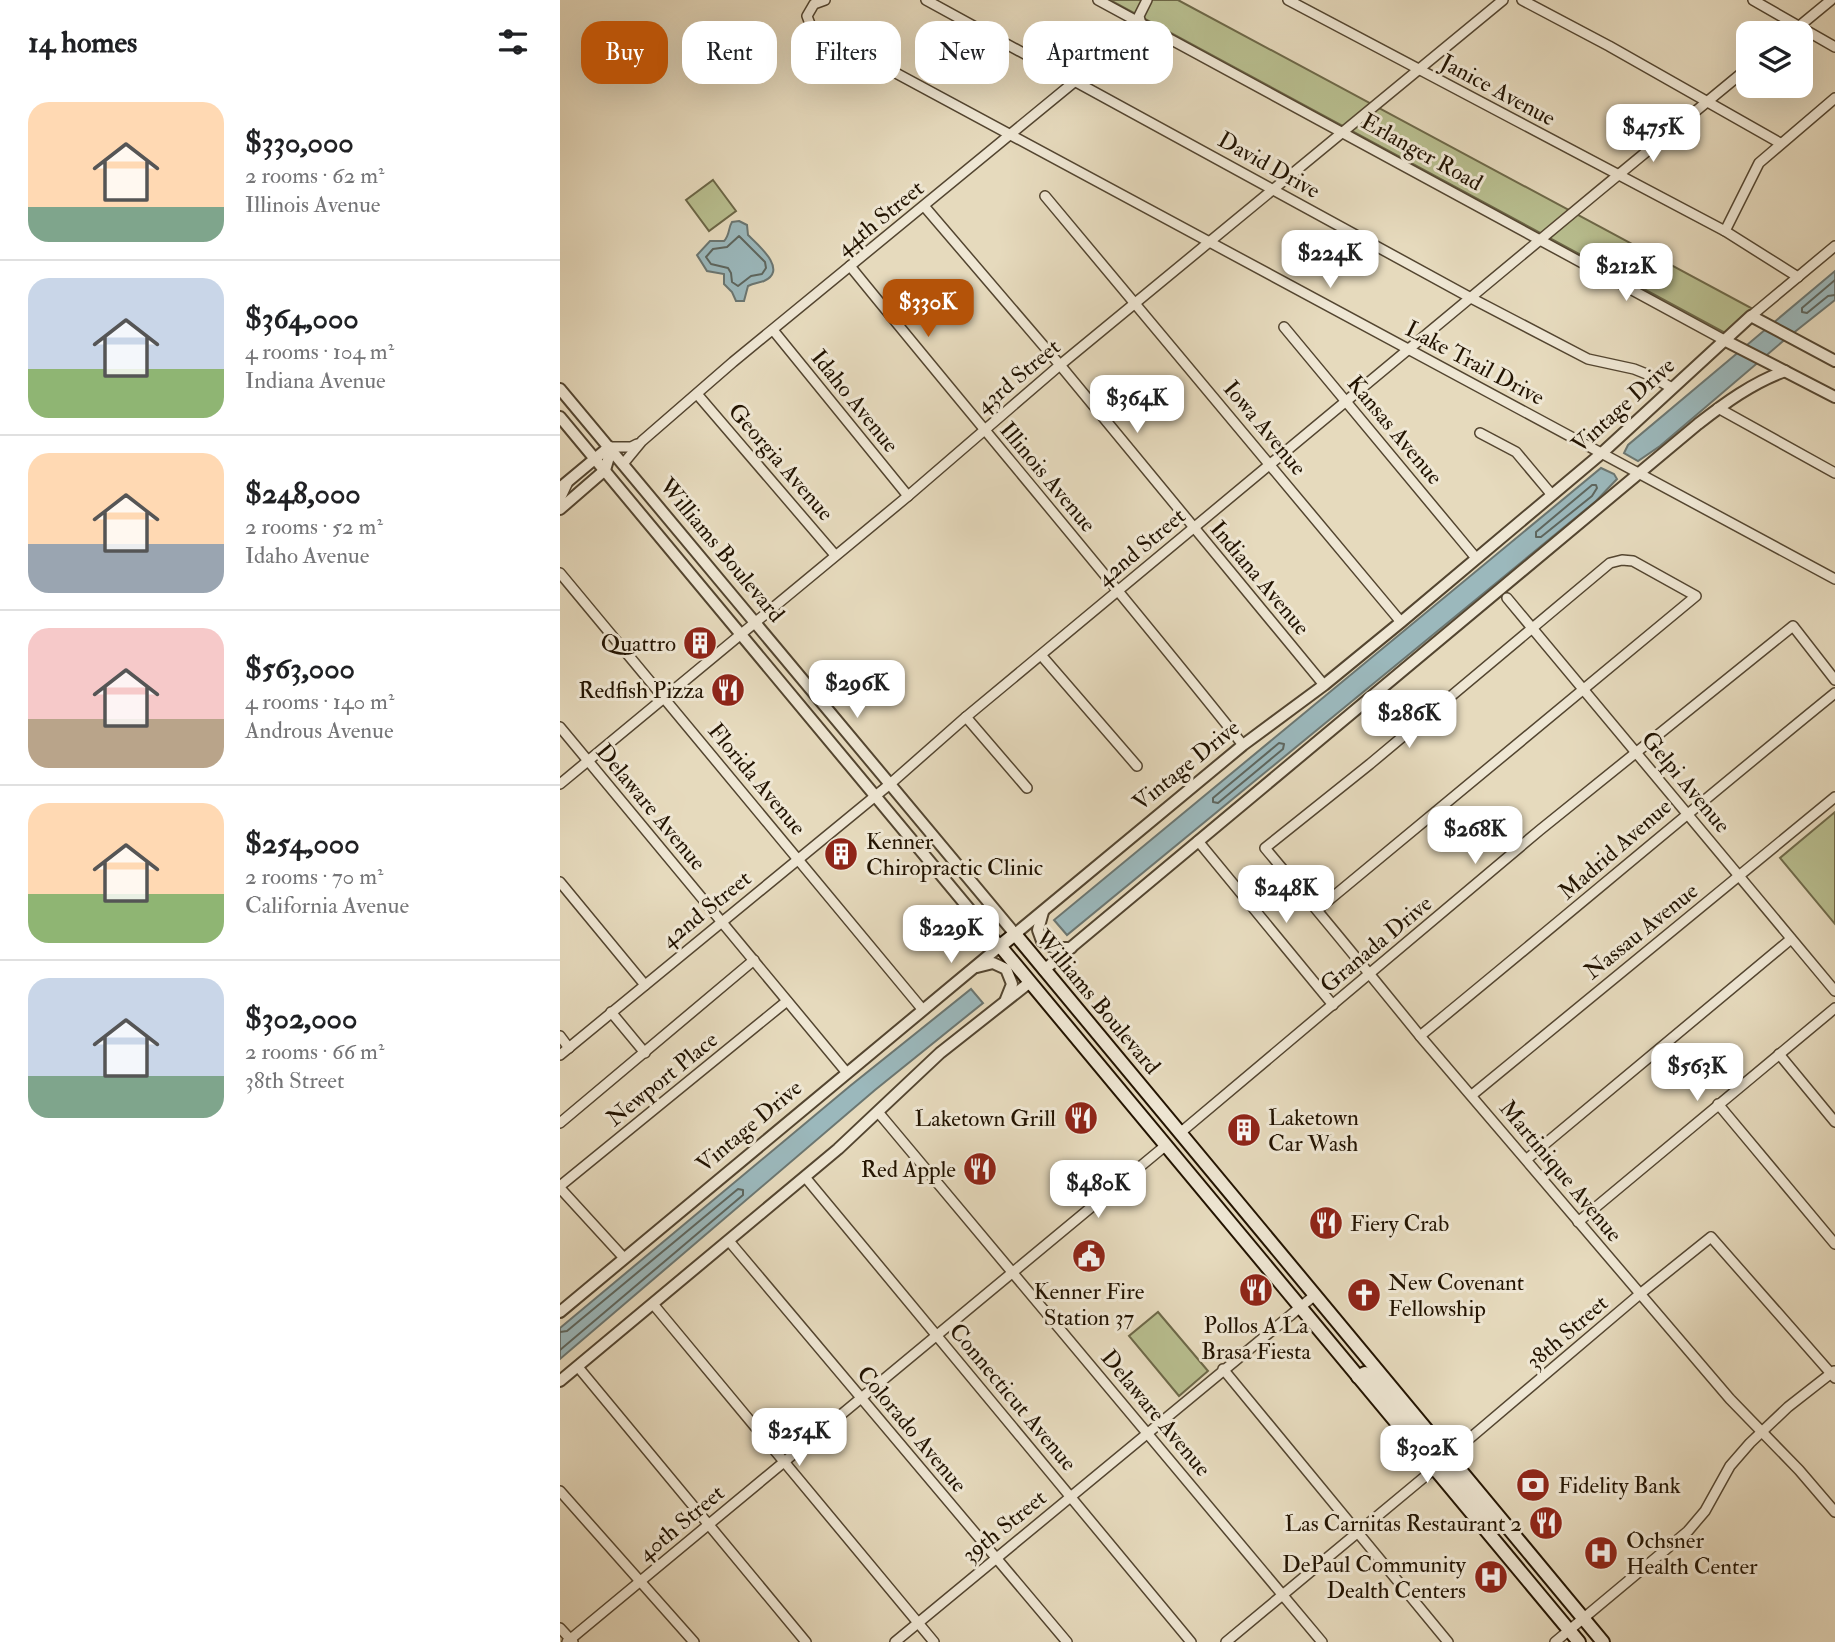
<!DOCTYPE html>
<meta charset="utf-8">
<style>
:root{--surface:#fff;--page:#f2f2f2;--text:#202124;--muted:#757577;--line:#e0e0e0;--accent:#b45309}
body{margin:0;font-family:"IM FELL Double Pica",serif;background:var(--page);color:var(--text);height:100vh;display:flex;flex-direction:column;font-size:26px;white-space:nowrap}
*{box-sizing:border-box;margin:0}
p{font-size:23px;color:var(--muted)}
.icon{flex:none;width:38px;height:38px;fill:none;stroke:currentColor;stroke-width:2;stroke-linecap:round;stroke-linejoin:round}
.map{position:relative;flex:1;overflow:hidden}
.panel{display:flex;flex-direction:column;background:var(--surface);width:560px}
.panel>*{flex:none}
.banner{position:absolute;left:21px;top:21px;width:665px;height:63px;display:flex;gap:14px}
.tools{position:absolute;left:1176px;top:21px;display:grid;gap:14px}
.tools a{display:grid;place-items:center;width:77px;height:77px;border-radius:14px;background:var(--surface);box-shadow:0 7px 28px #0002;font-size:35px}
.price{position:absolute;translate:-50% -60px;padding:0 16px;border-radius:14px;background:#fff;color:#222;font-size:23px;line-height:46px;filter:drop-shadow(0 2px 4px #0008)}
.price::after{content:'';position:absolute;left:50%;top:42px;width:21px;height:16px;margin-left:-10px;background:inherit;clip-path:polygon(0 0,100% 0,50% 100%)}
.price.on{background:var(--accent);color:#fff}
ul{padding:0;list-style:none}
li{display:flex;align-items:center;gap:21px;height:175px;padding:0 28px}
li+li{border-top:2px solid var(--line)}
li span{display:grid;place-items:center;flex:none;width:196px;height:140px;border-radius:21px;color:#555}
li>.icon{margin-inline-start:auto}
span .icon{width:84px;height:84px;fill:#fffc;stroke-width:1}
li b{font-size:30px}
h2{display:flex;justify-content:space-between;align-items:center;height:84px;padding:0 28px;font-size:30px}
.pill{padding:0 24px;border-radius:21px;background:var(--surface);box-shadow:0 7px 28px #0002;font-size:24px;line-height:63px}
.pill.on{background:var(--accent);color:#fff}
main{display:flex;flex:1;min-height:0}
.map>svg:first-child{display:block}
</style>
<main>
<section class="panel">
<h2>14 homes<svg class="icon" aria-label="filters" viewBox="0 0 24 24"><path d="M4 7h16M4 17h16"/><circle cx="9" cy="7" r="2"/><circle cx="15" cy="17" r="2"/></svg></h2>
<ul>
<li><span style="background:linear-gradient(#ffd9b3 75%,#7fa58c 0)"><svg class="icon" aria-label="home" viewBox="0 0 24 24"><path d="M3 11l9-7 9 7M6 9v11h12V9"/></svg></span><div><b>$330,000</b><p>2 rooms · 62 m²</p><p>Illinois Avenue</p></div></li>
<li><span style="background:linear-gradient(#c9d6e8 65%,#8fb573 0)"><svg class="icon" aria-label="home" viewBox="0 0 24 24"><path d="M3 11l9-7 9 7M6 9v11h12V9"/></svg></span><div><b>$364,000</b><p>4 rooms · 104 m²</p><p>Indiana Avenue</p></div></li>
<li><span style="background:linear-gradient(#ffd9b3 65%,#9aa5b1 0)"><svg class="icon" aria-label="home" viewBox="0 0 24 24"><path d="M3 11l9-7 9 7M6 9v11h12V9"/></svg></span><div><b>$248,000</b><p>2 rooms · 52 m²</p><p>Idaho Avenue</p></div></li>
<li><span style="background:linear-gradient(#f6c9c9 65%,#b9a48a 0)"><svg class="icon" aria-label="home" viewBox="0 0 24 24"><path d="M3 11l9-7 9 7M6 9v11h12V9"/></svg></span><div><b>$563,000</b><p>4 rooms · 140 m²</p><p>Androus Avenue</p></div></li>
<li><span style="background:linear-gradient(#ffd9b3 65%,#8fb573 0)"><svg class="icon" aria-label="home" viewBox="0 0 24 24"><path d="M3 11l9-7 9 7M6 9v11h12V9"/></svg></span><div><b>$254,000</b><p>2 rooms · 70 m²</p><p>California Avenue</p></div></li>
<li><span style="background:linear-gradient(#c9d6e8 70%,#7fa58c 0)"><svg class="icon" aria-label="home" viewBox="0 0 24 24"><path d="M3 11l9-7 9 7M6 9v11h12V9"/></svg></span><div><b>$302,000</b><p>2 rooms · 66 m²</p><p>38th Street</p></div></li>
</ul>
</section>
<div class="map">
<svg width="1275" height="1642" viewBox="0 0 1275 1642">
<rect width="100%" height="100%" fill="#e6dabd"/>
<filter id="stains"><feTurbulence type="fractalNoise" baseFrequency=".00286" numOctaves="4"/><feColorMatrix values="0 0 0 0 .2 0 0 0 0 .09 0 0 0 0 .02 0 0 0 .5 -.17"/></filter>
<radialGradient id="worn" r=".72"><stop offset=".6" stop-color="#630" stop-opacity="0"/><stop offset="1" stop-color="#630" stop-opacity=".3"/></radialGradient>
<g fill="#b8be8f" stroke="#6d6848" stroke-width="2">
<path d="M550,0H618L1193,309L1167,334Z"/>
<path d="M153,180L176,211L149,231L126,200Z"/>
<path d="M1275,812V924L1220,858Z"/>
<path d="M598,1312L648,1371L619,1396L569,1336Z"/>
</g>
<g fill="#9bb8bc" stroke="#6b7671" stroke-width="2">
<path d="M179,221L187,225L188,235C197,244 229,270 204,281C199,283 194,283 188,286L184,301H176L172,292L164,284V274L147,271L137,255L150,241H164C170,235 168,228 172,222Z"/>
<path d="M1275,271V300L1222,342L1100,446L1078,461L1064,453L1068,445Z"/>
<path d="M1041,468L1054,474L1057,479L1036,501L507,935L494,920Z"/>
<path d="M411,989L423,1003L315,1090L0,1359V1328L290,1086Z"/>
</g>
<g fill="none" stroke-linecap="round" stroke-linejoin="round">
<g stroke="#5e665e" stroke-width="2">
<path d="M179,236L205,262L206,268L202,274L191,276L178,286L172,282L171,273L168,268L151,264L146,257L153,249L167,247Z"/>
<path d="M1275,280L1242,308V312L1247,313L1268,296L1275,295"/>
<path d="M1032,485H1036L1037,488L1032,496L981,537H976V532Z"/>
<path d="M719,743L724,744L723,749L658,803L653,802V798Z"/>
<path d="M0,1332L7,1331L178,1189L183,1190V1195L0,1350"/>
</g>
<g stroke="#534530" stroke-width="12">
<g id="minor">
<path d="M265,0L254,4L247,16L250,24L256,30L1275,579"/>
<path d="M366,0L911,298L1028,359L1074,369L1089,375L1112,388"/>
<path d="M538,0L1166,341"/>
<path d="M728,0L1165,231L1238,277"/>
<path d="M962,0L1049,46L1220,143"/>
<path d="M1193,0L1275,47"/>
<path d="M1231,33L1271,0"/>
<path d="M485,196L841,622"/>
<path d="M364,206L500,365L764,685"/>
<path d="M1165,231L1199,163L1275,98"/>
<path d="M290,266C420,426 554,583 683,745"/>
<path d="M1191,316L1275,246"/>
<path d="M724,327L916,558"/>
<path d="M213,330L348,496"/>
<path d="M137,394L275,555"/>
<path d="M1158,408L1275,473"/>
<path d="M920,433L956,452L992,495"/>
<path d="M49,447H71L77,444"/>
<path d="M63,464L82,441L173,362L575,32L581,24L579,16L587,0"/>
<path d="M0,499L7,484"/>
<path d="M0,573L363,1010"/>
<path d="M947,598L1275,991"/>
<path d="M481,655L577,766"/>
<path d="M406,717L467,788"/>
<path d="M0,727L287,1073"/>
<path d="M0,784L348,496L500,365L943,0"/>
<path d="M638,841L773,1005"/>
<path d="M0,882L85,985"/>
<path d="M757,910L1136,596L1073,561L1062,560L1050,563L810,764L705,848C757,910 809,973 860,1036L1170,1399L1239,1470L1275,1512"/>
<path d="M51,1012L85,1053"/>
<path d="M0,1036L9,1048"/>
<path d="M860,1036C999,922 1136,806 1275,693"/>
<path d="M1219,1054L1275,1122"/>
<path d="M0,1055L330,784L406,717C667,502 926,283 1188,68"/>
<path d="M912,1095L1275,797"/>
<path d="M1158,1104L1275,1244"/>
<path d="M318,1112L762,1642"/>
<path d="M0,1123L194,960"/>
<path d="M620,1133L980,830L1233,626L1275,680"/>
<path d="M967,1159L1231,939"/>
<path d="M245,1177L631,1642"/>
<path d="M0,1186L227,1001"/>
<path d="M0,1188L64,1258"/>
<path d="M1018,1222L1275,1008"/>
<path d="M169,1241L507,1642"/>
<path d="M93,1304L374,1642"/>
<path d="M18,1367L246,1642"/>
<path d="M663,1369L888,1642"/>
<path d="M889,1456L1080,1294L1151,1237L1275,1378"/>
<path d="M0,1491L134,1642"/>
<path d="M0,1628L13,1642"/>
<path d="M7,1642L605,1146"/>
<path d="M335,1642L755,1295"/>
<path d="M666,1642L874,1469"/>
<path d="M995,1642L1128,1531L1145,1511L1170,1466L1190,1443L1228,1407L1274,1371"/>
</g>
</g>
<g stroke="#534530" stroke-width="14">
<g id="tertiary">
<path d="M1166,341L1275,397"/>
<path d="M0,389L455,934L683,745L764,685L841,622L1042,453L1191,316L1275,361"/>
<path d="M0,417L440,946L0,1312"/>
<path d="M0,488L49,447"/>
<path d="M0,509L45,470L48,460L49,447"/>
<path d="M483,912L478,930L482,941L494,948H511"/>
<path d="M417,967L433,963L446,969L452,984L446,999"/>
<path d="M484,970L1138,424C1165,403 1192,383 1225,371"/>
<path d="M0,1381L278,1149L380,1053L470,982"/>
</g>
</g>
<g stroke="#221301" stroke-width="16">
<g id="secondary">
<path d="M798,1377L805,1373L809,1375L876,1455L880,1458L889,1456"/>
<path d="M874,1469L888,1470L924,1511L930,1517L937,1518"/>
<path d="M1019,1642L440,946L455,934L1043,1642"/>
</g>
</g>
<use href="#minor" stroke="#efe7d4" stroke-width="9"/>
<use href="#tertiary" stroke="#efe7d4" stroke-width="10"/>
<use href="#secondary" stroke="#efe7d4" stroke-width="12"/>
</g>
<defs>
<g id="building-disc" transform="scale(1.75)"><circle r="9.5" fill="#8f2418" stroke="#efe7d4"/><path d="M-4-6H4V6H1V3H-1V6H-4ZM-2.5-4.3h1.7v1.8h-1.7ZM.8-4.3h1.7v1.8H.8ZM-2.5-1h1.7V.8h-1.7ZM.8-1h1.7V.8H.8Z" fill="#fff"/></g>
<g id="restaurant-disc" transform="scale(1.75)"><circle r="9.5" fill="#8f2418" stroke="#efe7d4"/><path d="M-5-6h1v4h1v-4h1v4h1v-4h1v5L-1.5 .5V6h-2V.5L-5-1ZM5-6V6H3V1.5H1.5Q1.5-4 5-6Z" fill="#fff"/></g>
<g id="civic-disc" transform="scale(1.75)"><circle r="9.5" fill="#8f2418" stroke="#efe7d4"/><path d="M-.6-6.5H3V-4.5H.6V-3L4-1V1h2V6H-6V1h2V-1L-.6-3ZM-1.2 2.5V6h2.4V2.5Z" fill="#fff"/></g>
<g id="church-disc" transform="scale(1.75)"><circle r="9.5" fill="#8f2418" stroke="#efe7d4"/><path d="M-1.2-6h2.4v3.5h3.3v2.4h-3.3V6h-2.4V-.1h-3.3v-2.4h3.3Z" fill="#fff"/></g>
<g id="bank-disc" transform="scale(1.75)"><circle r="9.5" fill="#8f2418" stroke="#efe7d4"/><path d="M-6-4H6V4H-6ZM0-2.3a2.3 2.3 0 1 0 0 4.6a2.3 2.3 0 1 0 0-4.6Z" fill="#fff"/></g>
<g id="hospital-disc" transform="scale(1.75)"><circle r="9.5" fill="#8f2418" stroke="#efe7d4"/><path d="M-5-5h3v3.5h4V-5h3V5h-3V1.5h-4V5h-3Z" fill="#fff"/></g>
</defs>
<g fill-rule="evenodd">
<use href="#building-disc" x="140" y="643"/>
<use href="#restaurant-disc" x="168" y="690"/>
<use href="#building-disc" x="281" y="854"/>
<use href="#restaurant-disc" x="521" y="1118"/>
<use href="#building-disc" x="684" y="1130"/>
<use href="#restaurant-disc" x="420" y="1169"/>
<use href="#restaurant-disc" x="766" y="1223"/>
<use href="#civic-disc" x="529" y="1256"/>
<use href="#restaurant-disc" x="696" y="1290"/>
<use href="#church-disc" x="804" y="1295"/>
<use href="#bank-disc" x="973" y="1485"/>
<use href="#restaurant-disc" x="986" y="1523"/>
<use href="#hospital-disc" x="1041" y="1553"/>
<use href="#hospital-disc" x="931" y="1577"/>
</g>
<g text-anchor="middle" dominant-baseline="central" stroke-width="6" stroke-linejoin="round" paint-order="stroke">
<g font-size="23" fill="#221301" stroke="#efe7d4">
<text transform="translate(938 90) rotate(28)">Janice Avenue</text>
<text transform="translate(862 152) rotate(29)">Erlanger Road</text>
<text transform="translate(709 165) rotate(29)">David Drive</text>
<text transform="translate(320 218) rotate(-39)">44th Street</text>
<text transform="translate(915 363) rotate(28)">Lake Trail Drive</text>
<text transform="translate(458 376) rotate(-40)">43rd Street</text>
<text transform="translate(295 401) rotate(51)">Idaho Avenue</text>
<text transform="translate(1063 405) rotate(-42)">Vintage Drive</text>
<text transform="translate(705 428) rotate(50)">Iowa Avenue</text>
<text transform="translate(835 430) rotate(50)">Kansas Avenue</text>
<text transform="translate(221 462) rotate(49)">Georgia Avenue</text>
<text transform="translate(488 477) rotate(50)">Illinois Avenue</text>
<text transform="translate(581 547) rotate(-40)">42nd Street</text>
<text transform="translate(162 550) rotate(50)">Williams Boulevard</text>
<text transform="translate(700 578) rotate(50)">Indiana Avenue</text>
<text transform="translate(626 765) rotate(-39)">Vintage Drive</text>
<text transform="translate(197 779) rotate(50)">Florida Avenue</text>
<text transform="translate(1126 782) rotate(50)">Gelpi Avenue</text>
<text transform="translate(91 807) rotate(50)">Delaware Avenue</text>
<text transform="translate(1055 849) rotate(-41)">Madrid Avenue</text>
<text transform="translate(146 909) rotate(-39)">42nd Street</text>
<text transform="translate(1081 931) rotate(-39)">Nassau Avenue</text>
<text transform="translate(816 944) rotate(-40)">Granada Drive</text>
<text transform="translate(538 1002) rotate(50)">Williams Boulevard</text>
<text transform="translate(102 1079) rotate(-39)">Newport Place</text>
<text transform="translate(189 1126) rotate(-40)">Vintage Drive</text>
<text transform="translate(1001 1171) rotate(50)">Martinique Avenue</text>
<text transform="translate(1007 1332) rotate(-41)">38th Street</text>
<text transform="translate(453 1397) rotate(50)">Connecticut Avenue</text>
<text transform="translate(596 1413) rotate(50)">Delaware Avenue</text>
<text transform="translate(352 1429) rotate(50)">Colorado Avenue</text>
<text transform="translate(121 1523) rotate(-40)">40th Street</text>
<text transform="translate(444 1526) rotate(-39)">39th Street</text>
</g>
<g font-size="23" fill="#221301" stroke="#efe7d4" text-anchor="end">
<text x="116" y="643">Quattro</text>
<text x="144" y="690">Redfish Pizza</text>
<text x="306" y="841" text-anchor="start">Kenner<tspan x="306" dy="26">Chiropractic Clinic</tspan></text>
<text x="708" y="1117" text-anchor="start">Laketown<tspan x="708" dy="26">Car Wash</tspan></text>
<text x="496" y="1118">Laketown Grill</text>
<text x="396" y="1169">Red Apple</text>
<text x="790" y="1223" text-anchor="start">Fiery Crab</text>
<text x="828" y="1282" text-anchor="start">New Covenant<tspan x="828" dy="26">Fellowship</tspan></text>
<text x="529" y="1291" text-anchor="middle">Kenner Fire<tspan x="529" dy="26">Station 37</tspan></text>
<text x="696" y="1325" text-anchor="middle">Pollos A La<tspan x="696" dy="26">Brasa Fiesta</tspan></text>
<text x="998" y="1485" text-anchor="start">Fidelity Bank</text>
<text x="962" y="1523">Las Carnitas Restaurant 2</text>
<text x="1066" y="1540" text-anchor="start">Ochsner<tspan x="1066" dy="26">Health Center</tspan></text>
<text x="906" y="1564">DePaul Community<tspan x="906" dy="26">Dealth Centers</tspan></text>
</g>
</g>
<rect width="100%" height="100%" filter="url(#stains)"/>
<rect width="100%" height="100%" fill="url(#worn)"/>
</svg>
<div class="tools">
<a><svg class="icon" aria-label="layers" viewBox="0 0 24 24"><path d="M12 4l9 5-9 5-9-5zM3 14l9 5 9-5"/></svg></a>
</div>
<b class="price" style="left:1093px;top:164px">$475K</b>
<b class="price" style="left:770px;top:290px">$224K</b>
<b class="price" style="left:1066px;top:303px">$212K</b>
<b class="price on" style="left:368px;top:339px">$330K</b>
<b class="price" style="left:577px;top:435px">$364K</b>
<b class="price" style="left:297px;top:720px">$296K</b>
<b class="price" style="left:849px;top:750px">$286K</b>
<b class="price" style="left:915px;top:866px">$268K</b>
<b class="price" style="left:726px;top:925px">$248K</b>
<b class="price" style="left:391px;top:965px">$229K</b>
<b class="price" style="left:1137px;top:1103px">$563K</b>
<b class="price" style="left:538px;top:1220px">$480K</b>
<b class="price" style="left:239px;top:1468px">$254K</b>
<b class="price" style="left:867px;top:1485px">$302K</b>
<div class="banner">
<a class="pill on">Buy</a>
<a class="pill">Rent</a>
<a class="pill">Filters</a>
<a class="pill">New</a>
<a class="pill">Apartment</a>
</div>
</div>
</main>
